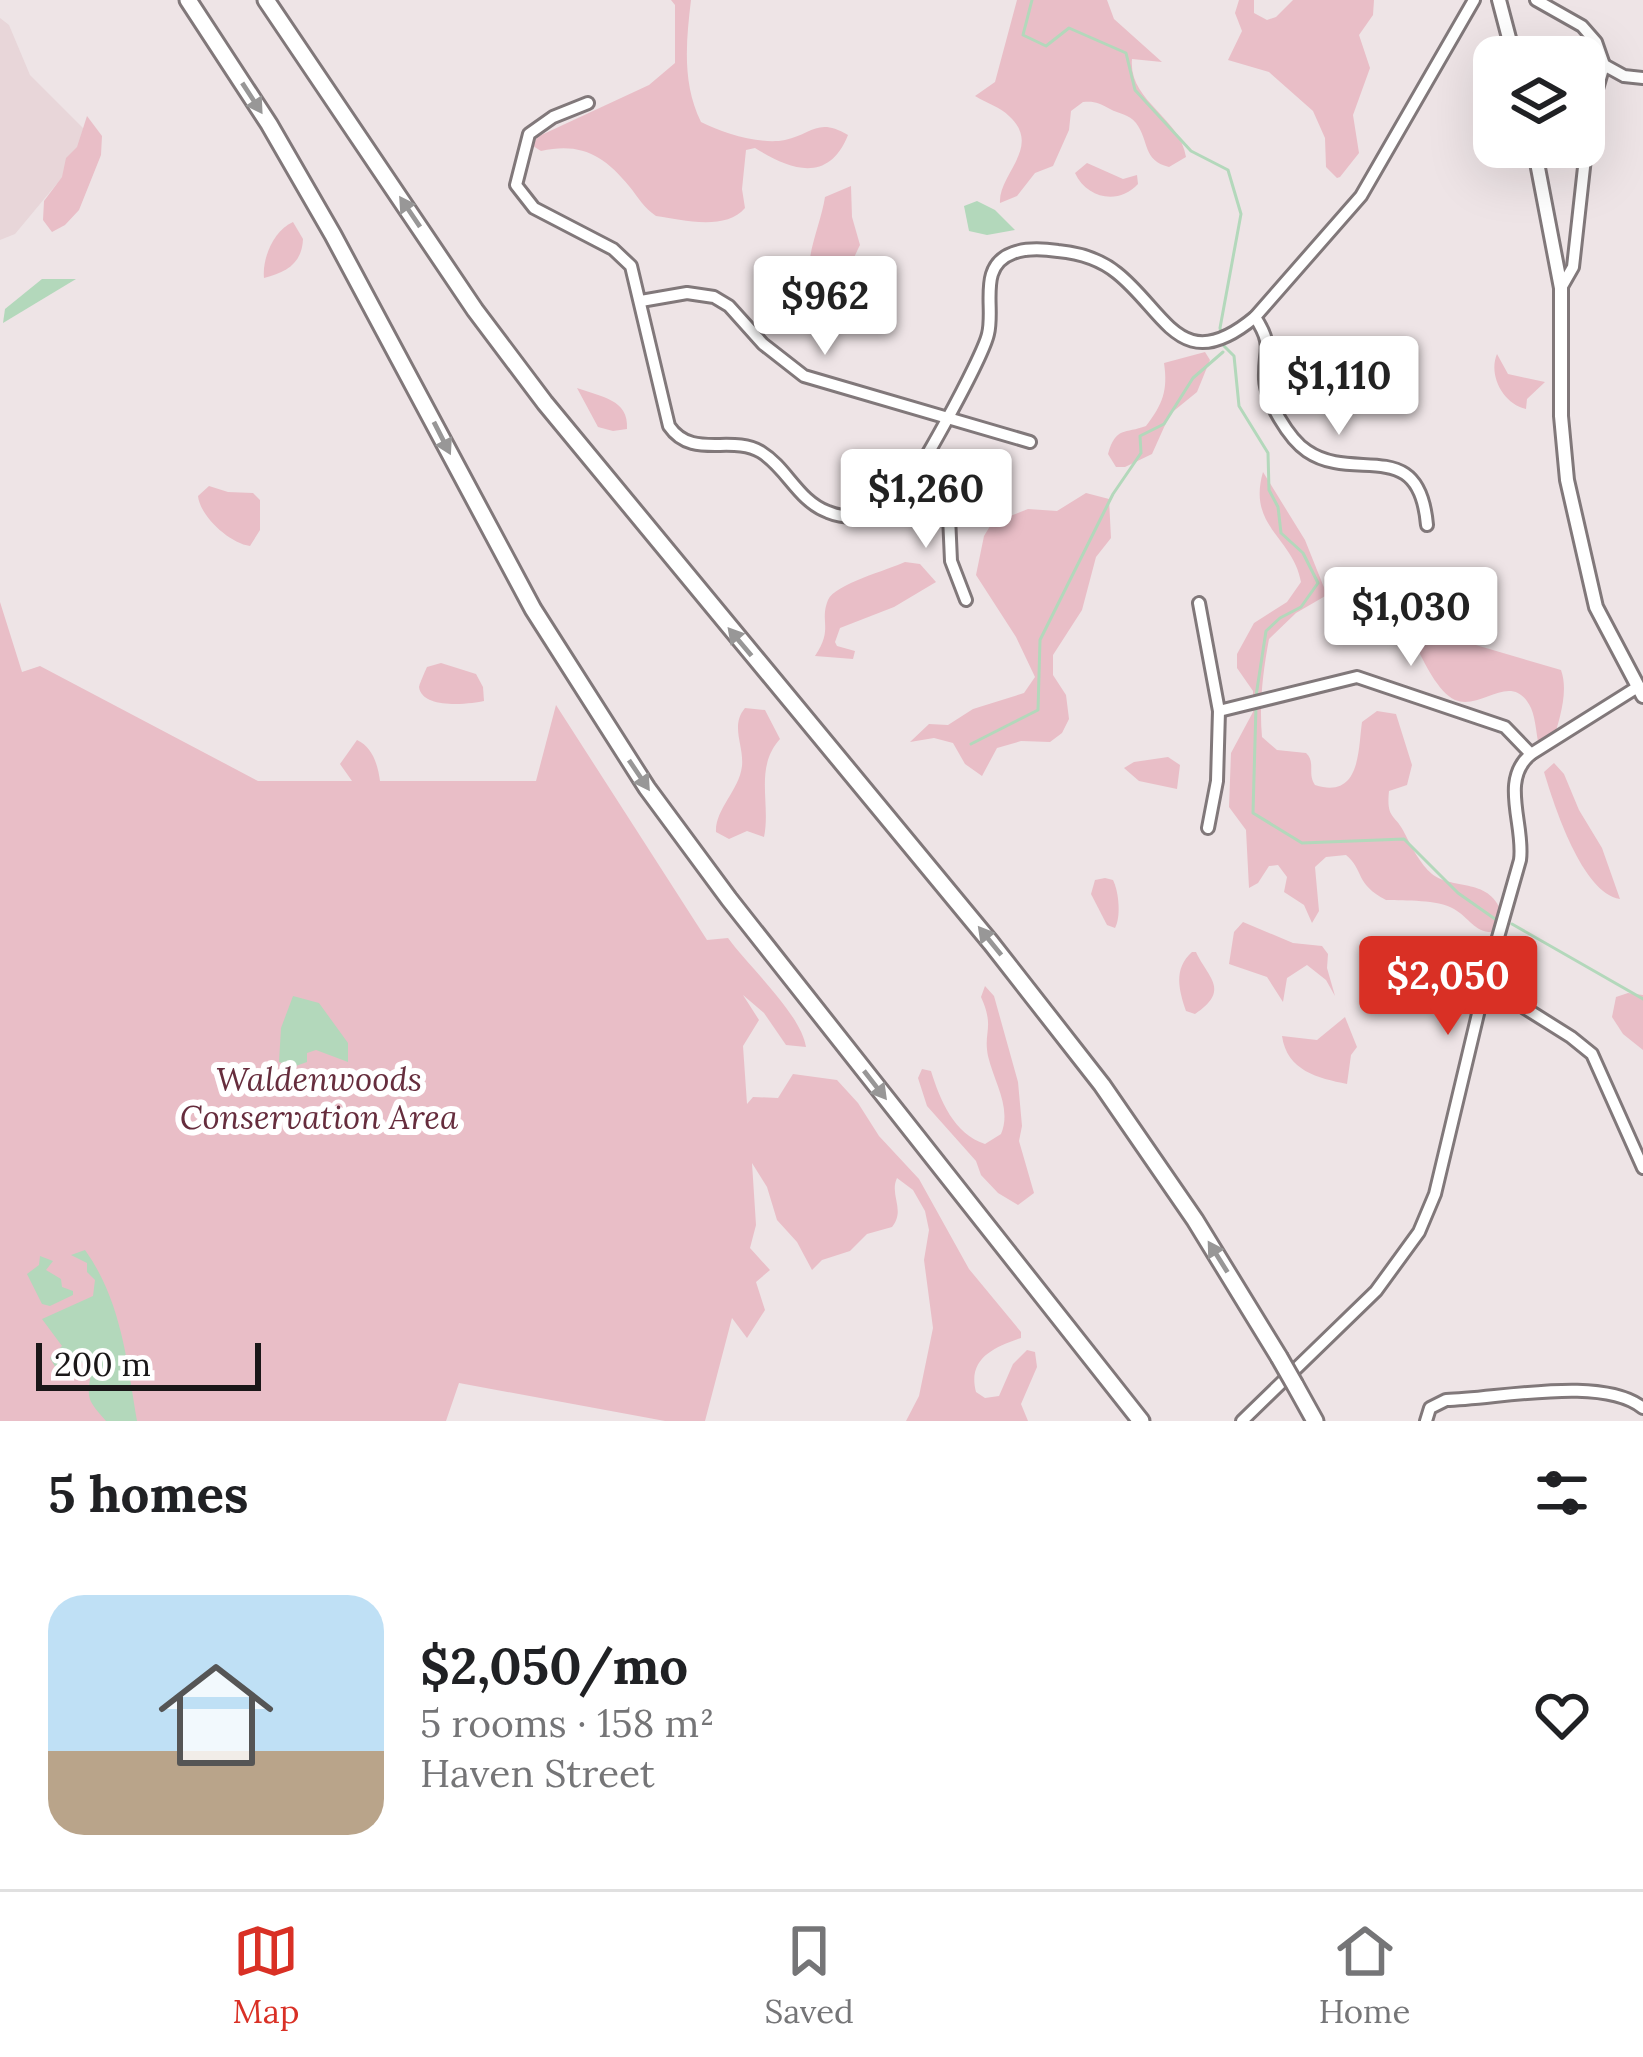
<!DOCTYPE html>
<meta charset="utf-8">
<style>
:root{--surface:#fff;--page:#f6f6f6;--text:#202124;--muted:#757577;--line:#e0e0e0;--accent:#d93025}
body{margin:0;font-family:Lora,serif;background:var(--page);color:var(--text);height:100vh;display:flex;flex-direction:column;font-size:45px;white-space:nowrap}
*{box-sizing:border-box;margin:0}
p{font-size:39px;color:var(--muted)}
.icon{flex:none;width:66px;height:66px;fill:none;stroke:currentColor;stroke-width:2;stroke-linecap:round;stroke-linejoin:round}
.map{position:relative;height:1421px;overflow:hidden}
.drawer{display:flex;flex-direction:column;background:var(--surface);flex:1}
.drawer>*{flex:none}
.buttons{position:absolute;left:1473px;top:36px;display:grid;gap:24px}
.buttons a{display:grid;place-items:center;width:132px;height:132px;border-radius:24px;background:var(--surface);box-shadow:0 12px 48px #0002;font-size:60px}
.scale{position:absolute;left:36px;bottom:30px;width:225px;box-sizing:border-box;padding-left:12px;border:6px solid #1a1718;border-top:0;font-size:33px;line-height:42px;white-space:nowrap;color:#1a1718;-webkit-text-stroke:9px #fff;paint-order:stroke}
.price{position:absolute;translate:-50% -102px;padding:0 27px;border-radius:12px;background:#fff;color:#222;font-size:39px;line-height:78px;filter:drop-shadow(0 3px 6px #0008)}
.price::after{content:'';position:absolute;left:50%;top:72px;width:36px;height:27px;margin-left:-18px;background:inherit;clip-path:polygon(0 0,100% 0,50% 100%)}
.price.active{background:var(--accent);color:#fff}
ul{padding:0;list-style:none}
li{display:flex;align-items:center;gap:36px;height:300px;padding:0 48px}
li span{display:grid;place-items:center;flex:none;width:336px;height:240px;border-radius:36px;color:#555}
li>.icon{margin-inline-start:auto}
span .icon{width:144px;height:144px;fill:#fffc;stroke-width:1}
li b{font-size:51px}
h2{display:flex;justify-content:space-between;align-items:center;height:144px;padding:0 48px;font-size:51px}
.menu{display:flex;justify-content:space-around;align-items:center;height:168px;border-top:3px solid var(--line);background:var(--surface);font-size:33px;color:var(--muted)}
.menu a{display:grid;justify-items:center;gap:6px}
.menu .active{color:var(--accent)}
.map>svg:first-child{display:block}
</style>
<div class="map">
<svg width="1643" height="1421" viewBox="0 0 1643 1421">
<rect width="100%" height="100%" fill="#eee4e6"/>
<path fill="#e8d6d9" d="M0,18L9,25L30,75L94,139L15,234L0,240Z"/>
<g fill="#e9bec7">
<path d="M671,0H691C686,42 682,83 701,122C722,133 761,145 785,140C812,134 818,117 848,135C828,185 789,169 755,148L746,150L742,189L745,208C726,231 682,220 656,216C644,208 638,197 629,186C604,155 580,142 541,151L533,146L537,137L649,85L675,63V5Z"/>
<path d="M1017,0H1107L1114,19L1162,62L1132,59C1128,101 1180,117 1186,157L1169,167C1142,160 1150,142 1136,123C1129,114 1119,114 1110,109C1099,103 1095,101 1083,102L1071,111L1069,130L1053,166L1035,173L1017,196L1000,203C998,174 1043,147 1009,116C1000,107 986,103 975,96L995,82Z"/>
<path d="M1239,0H1254V13L1267,20L1276,17L1293,0H1374L1373,15L1359,35L1370,68L1353,115L1359,153L1340,177L1337,178L1326,167L1325,138L1313,111L1269,72L1228,60L1242,31L1235,13Z"/>
<path d="M87,116L102,136L101,155L79,210L65,225L52,232L43,220L44,201L62,177L66,158L77,147Z"/>
<path d="M1087,163L1123,179L1137,175L1138,184C1119,205 1087,199 1075,173Z"/>
<path d="M851,186L852,217L860,245C854,257 842,284 835,293L825,294L810,281C805,255 821,224 825,197Z"/>
<path d="M293,222L303,239C302,264 286,272 264,278C262,259 273,231 293,222Z"/>
<path d="M1205,352L1210,360L1197,392L1170,414L1152,454L1125,467H1116L1108,454C1116,426 1125,434 1146,426C1163,404 1168,390 1164,363Z"/>
<path d="M1497,354L1508,374L1545,382L1527,399L1526,409C1503,404 1488,375 1497,354Z"/>
<path d="M577,388C601,397 629,399 627,429L613,431L598,427Z"/>
<path d="M1263,472L1305,540L1327,595L1296,613L1269,639C1263,671 1259,704 1262,737L1277,750L1306,753C1316,762 1307,774 1315,785C1361,800 1358,749 1362,722L1377,711L1396,714L1412,765L1407,785L1389,791C1386,820 1395,813 1405,834C1411,846 1420,864 1432,874C1453,891 1491,876 1503,916L1495,932C1475,934 1470,918 1454,909C1437,899 1406,901 1386,900C1355,884 1364,870 1346,855L1326,857L1315,867L1319,911L1312,923L1304,905L1284,892L1287,877L1278,865L1269,866L1258,883L1249,888L1246,830L1229,807L1231,753L1253,712V691L1237,668V654L1254,623L1287,602L1301,582C1293,537 1247,527 1263,472Z"/>
<path d="M209,486L228,492L253,493L260,500V530L250,546C229,543 200,516 198,496Z"/>
<path d="M1086,493L1109,499L1111,538L1096,557L1082,610L1053,655V675L1066,695L1069,719L1062,733L1050,742L1021,741L997,748L982,776L965,764L953,743L934,738L910,742L929,724L948,725L973,709L1024,693L1035,677L1016,637L976,575L984,536L992,523L1028,509L1057,511Z"/>
<path d="M905,562L920,564L936,582L894,607L840,628L835,642L837,646L855,651L853,659L815,656C834,628 819,622 828,600C835,584 888,570 905,562Z"/>
<path d="M0,602L22,672L40,666L258,781H352L340,764L357,740C373,747 378,766 380,781H536L556,705L707,940L728,938C749,967 801,1014 806,1047L786,1045L764,1013L743,995L759,1020L743,1046L747,1104L753,1097L778,1098L793,1074L837,1080L858,1103L879,1136L919,1179L969,1269L1021,1332V1338C995,1347 967,1358 976,1392L985,1398L999,1396L1013,1364L1027,1350L1035,1352L1037,1367L1021,1404L1028,1421H906L919,1396L933,1328L924,1260L929,1230L925,1211L913,1190L897,1178C889,1195 906,1210 892,1227L867,1234L850,1251L822,1260L812,1270L797,1242L777,1220L767,1187L752,1163L756,1225L750,1248L770,1270L756,1282L765,1310L747,1338L732,1318L705,1421H665L459,1383L446,1421H0Z"/>
<path d="M1424,642L1469,643L1561,670C1569,692 1559,721 1552,744L1539,746C1536,734 1536,720 1531,708C1512,669 1482,711 1455,700C1438,692 1424,662 1416,646Z"/>
<path d="M441,663L476,674L483,687L484,701C471,704 422,710 419,687C419,685 426,669 427,667Z"/>
<path d="M745,708L765,710L780,739C754,768 771,803 764,837L747,831L729,839L716,832C715,809 739,791 742,766C744,745 730,726 745,708Z"/>
<path d="M1168,757L1180,765L1177,789L1139,781L1124,768L1134,762Z"/>
<path d="M1554,763L1564,774L1579,810L1602,848L1620,899C1582,893 1554,805 1544,772Z"/>
<path d="M1105,878L1113,880C1119,892 1121,917 1115,928L1107,925L1091,894L1095,880Z"/>
<path d="M1243,922L1293,943L1322,946L1328,954L1327,968L1335,996L1326,980L1307,965L1287,978L1283,1002L1267,977L1229,964L1234,932Z"/>
<path d="M1192,952H1196C1208,978 1231,990 1195,1014L1186,1011C1179,990 1173,969 1192,952Z"/>
<path d="M985,986L994,996L1018,1082L1022,1126L1019,1141L1034,1193L1018,1205L998,1193L981,1175L976,1161L927,1106L918,1078L922,1069L931,1071C940,1100 954,1134 985,1144L1001,1134C1012,1108 994,1082 988,1056C983,1031 995,1028 981,997Z"/>
<path d="M1628,993L1643,995V1050L1623,1034L1612,1017L1616,997Z"/>
<path d="M1345,1017L1357,1047L1351,1055L1347,1084C1318,1078 1287,1071 1282,1036L1317,1040Z"/>
</g>
<g fill="#b3d8bb">
<path d="M977,201L995,210L1015,230L987,235L969,231L964,206Z"/>
<path d="M42,279H76L3,323L5,309Z"/>
<path d="M293,996L319,1003L348,1043V1062L316,1050L307,1053V1062L293,1067L279,1062L281,1028Z"/>
<path d="M85,1250C121,1300 127,1361 137,1421H106C87,1399 86,1399 92,1369L86,1360L60,1375L50,1358L62,1346L42,1319L93,1296L95,1280L87,1272V1263L71,1255Z"/>
<path d="M40,1256L53,1261L46,1270L61,1279L62,1287L73,1291V1295L50,1306L42,1304L27,1274L39,1265Z"/>
</g>
<g fill="none" stroke-linecap="round" stroke-linejoin="round">
<g stroke="#b3d8bb" stroke-width="3">
<path d="M1032,0L1023,35L1046,46L1069,28L1126,53L1135,90L1191,151L1228,170L1241,214L1220,328L1224,346L1234,356L1239,406L1268,453L1269,490L1278,507L1281,533L1303,553L1318,583L1301,607L1280,618L1266,631L1256,696"/>
<path d="M1256,706L1253,813L1302,843L1404,839L1458,893L1495,919"/>
<path d="M971,744L1038,710L1040,640L1113,494L1141,453L1140,436L1164,424L1193,378L1223,352"/>
<path d="M1512,924L1643,999"/>
</g>
<g stroke="#81787a" stroke-width="16">
<g id="minor">
<path d="M1536,0L1582,26L1596,42L1604,65L1590,113L1573,267L1561,288"/>
<path d="M1604,65L1624,76L1643,78"/>
<path d="M588,103L553,117L529,134L516,185L534,208L613,249L631,266L669,426C692,460 731,434 761,452C787,468 798,501 828,512C850,521 878,517 896,501C913,486 983,357 988,334C995,307 977,266 1013,253C1026,248 1044,249 1058,251C1079,253 1100,259 1117,273C1166,312 1181,379 1255,317L1361,196L1474,0"/>
<path d="M641,301L687,293L714,297L729,306L763,344L804,376L1030,442"/>
<path d="M1255,317C1274,347 1264,348 1265,379C1266,401 1289,439 1307,451C1355,484 1419,434 1427,525"/>
<path d="M909,485L937,501L949,516L951,561L966,600"/>
<path d="M1199,603L1219,711L1217,781L1208,828"/>
<path d="M1219,711L1357,677L1505,727L1531,754"/>
<path d="M1485,983L1571,1037L1592,1054L1643,1168"/>
<path d="M1242,1421L1376,1291L1419,1232L1435,1194L1487,976L1520,860C1525,825 1499,780 1531,754L1636,688"/>
<path d="M1426,1421L1430,1408L1446,1400C1498,1399 1602,1375 1643,1408"/>
</g>
</g>
<g stroke="#81787a" stroke-width="18">
<g id="major">
<path d="M1499,0L1514,57"/>
<path d="M1534,147L1561,288V416L1567,480L1596,607L1643,696"/>
</g>
</g>
<g stroke="#81787a" stroke-width="21">
<g id="highway">
<path d="M188,0L269,124L333,235L533,609L647,788L729,899L1141,1421"/>
<path d="M266,0L475,310L545,403L991,943L1102,1085L1195,1220L1279,1357"/>
<path d="M1295,1385L1315,1421"/>
</g>
</g>
<use href="#minor" stroke="#fff" stroke-width="10"/>
<use href="#major" stroke="#fff" stroke-width="12"/>
<use href="#highway" stroke="#fff" stroke-width="15"/>
<g stroke="#81787a" stroke-width="21" stroke-linecap="butt">
<path id="highway-bridge" d="M1279,1357L1295,1385"/>
</g>
<use href="#highway-bridge" stroke="#fff" stroke-width="15"/>
</g>
<defs><path id="oneway-solid" d="M-6-.8H1V-3.2L6.5 0L1 3.2V.8H-6Z" transform="scale(3)"/></defs>
<g fill="#989797">
<use href="#oneway-solid" transform="translate(252 98) rotate(57)"/>
<use href="#oneway-solid" transform="translate(410 212) rotate(-124)"/>
<use href="#oneway-solid" transform="translate(442 438) rotate(63)"/>
<use href="#oneway-solid" transform="translate(740 642) rotate(-130)"/>
<use href="#oneway-solid" transform="translate(639 775) rotate(56)"/>
<use href="#oneway-solid" transform="translate(990 941) rotate(-129)"/>
<use href="#oneway-solid" transform="translate(875 1085) rotate(52)"/>
<use href="#oneway-solid" transform="translate(1218 1257) rotate(-122)"/>
</g>
<g text-anchor="middle" dominant-baseline="central" stroke-width="12" stroke-linejoin="round" paint-order="stroke">
<g font-size="33" font-style="italic" fill="#662d3d" stroke="#fff">
<text x="319" y="1079">Waldenwoods<tspan x="319" dy="38">Conservation Area</tspan></text>
</g>
</g>
</svg>
<div class="buttons">
<a><svg class="icon" aria-label="layers" viewBox="0 0 24 24"><path d="M12 4l9 5-9 5-9-5zM3 14l9 5 9-5"/></svg></a>
</div>
<div class="scale">200 m</div>
<b class="price" style="left:825px;top:358px">$962</b>
<b class="price" style="left:1339px;top:438px">$1,110</b>
<b class="price" style="left:926px;top:551px">$1,260</b>
<b class="price" style="left:1411px;top:669px">$1,030</b>
<b class="price active" style="left:1448px;top:1038px">$2,050</b>
</div>
<section class="drawer">
<h2>5 homes<svg class="icon" aria-label="filters" viewBox="0 0 24 24"><path d="M4 7h16M4 17h16"/><circle cx="9" cy="7" r="2"/><circle cx="15" cy="17" r="2"/></svg></h2>
<ul>
<li><span style="background:linear-gradient(#bfe0f5 65%,#b9a48a 0)"><svg class="icon" aria-label="home" viewBox="0 0 24 24"><path d="M3 11l9-7 9 7M6 9v11h12V9"/></svg></span><div><b>$2,050/mo</b><p>5 rooms · 158 m²</p><p>Haven Street</p></div><svg class="icon" aria-label="heart" viewBox="0 0 24 24"><path d="M12 20l-8-8c-3-5 5-10 8-4 3-6 11-1 8 4z"/></svg></li>
</ul>
</section>
<nav class="menu">
<a class="active"><svg class="icon" aria-label="map" viewBox="0 0 24 24"><path d="M3 6l6-2 6 2 6-2v14l-6 2-6-2-6 2zM9 4v14M15 6v14"/></svg>Map</a>
<a><svg class="icon" aria-label="saved" viewBox="0 0 24 24"><path d="M7 4h10v16l-5-4-5 4z"/></svg>Saved</a>
<a><svg class="icon" aria-label="home" viewBox="0 0 24 24"><path d="M3 11l9-7 9 7M6 9v11h12V9"/></svg>Home</a>
</nav>
